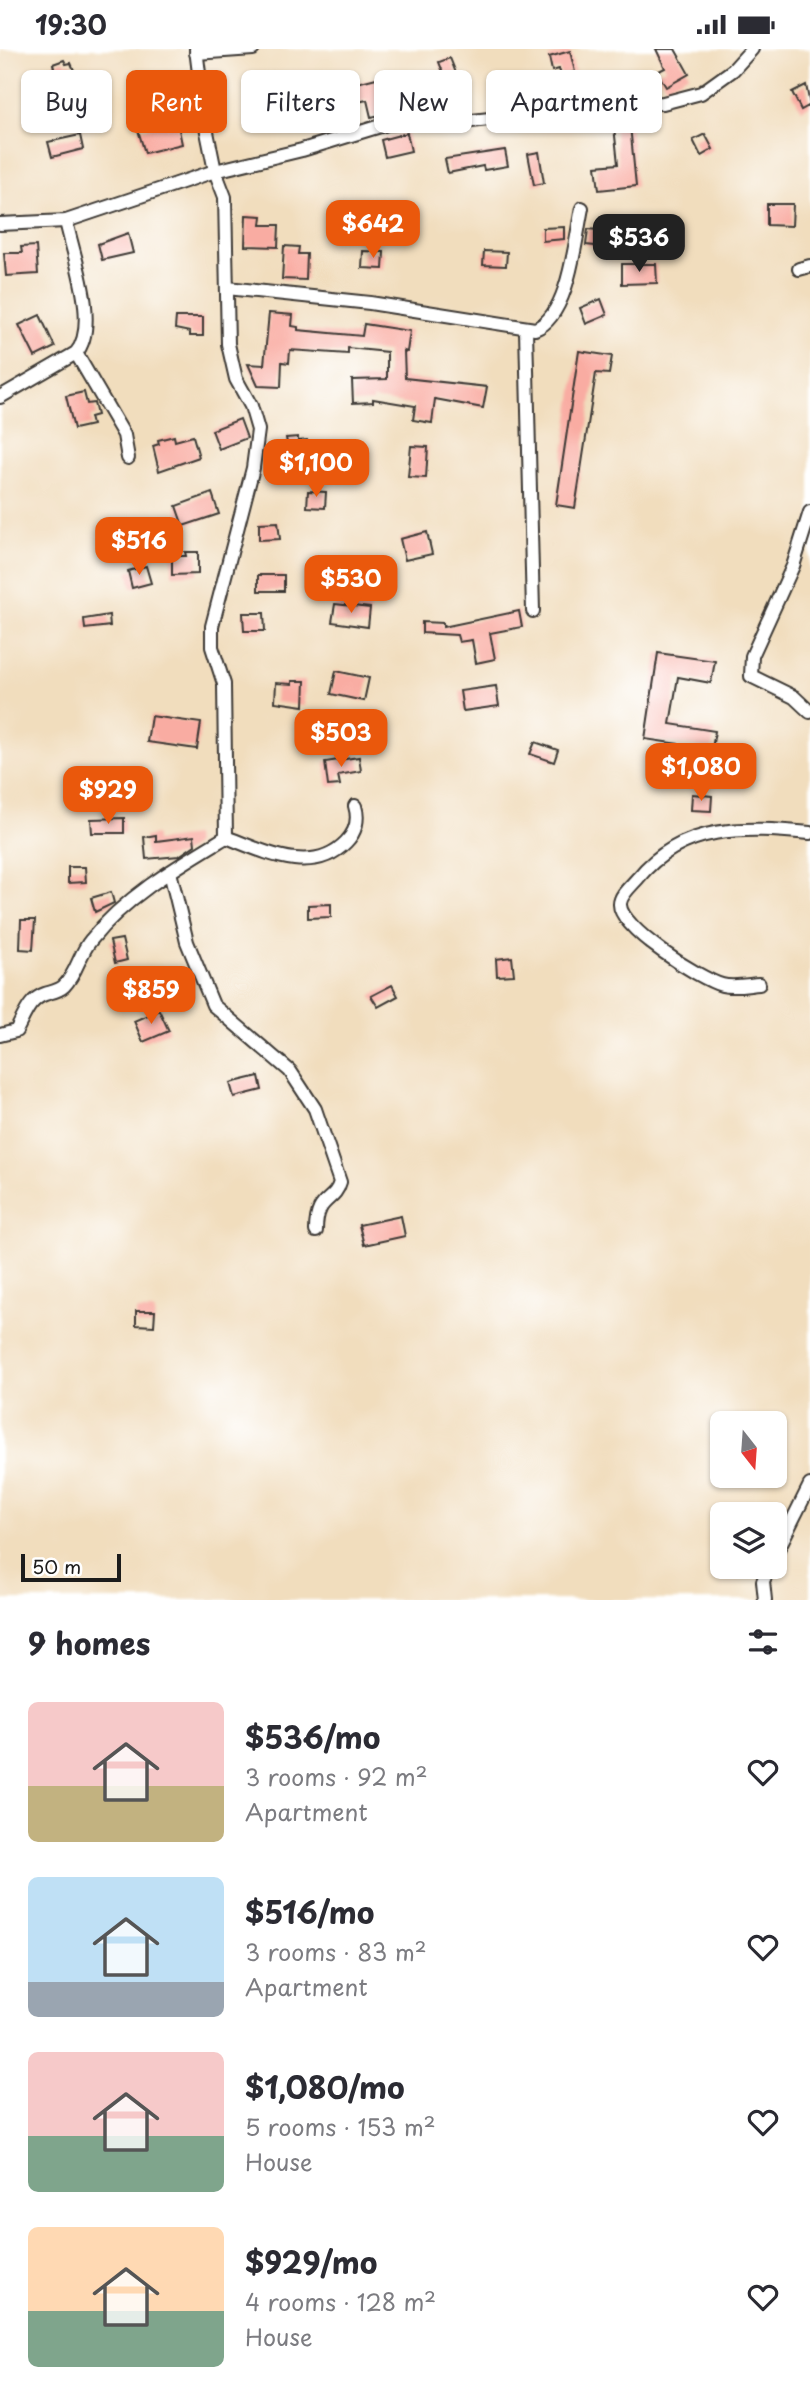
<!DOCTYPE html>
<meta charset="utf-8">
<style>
:root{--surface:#fff;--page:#f2f2f3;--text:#2b2b33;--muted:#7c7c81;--accent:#ea580c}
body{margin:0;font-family:"Playpen Sans",sans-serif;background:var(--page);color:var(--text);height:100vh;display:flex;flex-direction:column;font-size:26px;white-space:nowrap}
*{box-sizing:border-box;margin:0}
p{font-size:23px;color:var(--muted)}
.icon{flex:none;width:38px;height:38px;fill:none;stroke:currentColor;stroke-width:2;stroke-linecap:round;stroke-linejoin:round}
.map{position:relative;height:1551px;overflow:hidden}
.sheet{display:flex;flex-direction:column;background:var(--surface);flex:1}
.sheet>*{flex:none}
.hud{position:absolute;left:21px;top:21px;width:768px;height:63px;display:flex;gap:14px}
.needle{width:46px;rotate:163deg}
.tools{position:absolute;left:710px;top:1362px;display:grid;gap:14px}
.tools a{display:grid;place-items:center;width:77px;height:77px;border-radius:10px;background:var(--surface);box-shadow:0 2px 5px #0004;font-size:35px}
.scale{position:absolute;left:21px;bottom:18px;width:100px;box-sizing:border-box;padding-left:7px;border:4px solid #1c1c1c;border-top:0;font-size:19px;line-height:24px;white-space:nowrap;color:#1c1c1c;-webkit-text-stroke:5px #fff;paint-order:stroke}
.price{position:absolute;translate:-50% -60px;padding:0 16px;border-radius:14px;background:var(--accent);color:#fff;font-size:23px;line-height:46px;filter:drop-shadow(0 2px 4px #0008)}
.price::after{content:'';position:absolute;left:50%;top:42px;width:21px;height:16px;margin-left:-10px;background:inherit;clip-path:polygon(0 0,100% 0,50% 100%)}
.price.selected{background:#222;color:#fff}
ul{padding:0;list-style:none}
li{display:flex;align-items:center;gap:21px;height:175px;padding:0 28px}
li span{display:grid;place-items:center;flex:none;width:196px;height:140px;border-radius:10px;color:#555}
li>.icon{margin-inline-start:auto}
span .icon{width:84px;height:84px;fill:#fffc;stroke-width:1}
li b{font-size:30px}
h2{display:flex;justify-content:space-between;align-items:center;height:84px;padding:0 28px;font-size:30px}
.chip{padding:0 24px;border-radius:10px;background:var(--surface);box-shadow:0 2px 5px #0004;font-size:24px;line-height:63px}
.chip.selected{background:var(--accent);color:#fff}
.status{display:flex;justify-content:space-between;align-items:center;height:49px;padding:0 35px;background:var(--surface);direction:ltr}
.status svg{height:19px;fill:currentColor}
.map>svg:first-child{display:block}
</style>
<div class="status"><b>19:30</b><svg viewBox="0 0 49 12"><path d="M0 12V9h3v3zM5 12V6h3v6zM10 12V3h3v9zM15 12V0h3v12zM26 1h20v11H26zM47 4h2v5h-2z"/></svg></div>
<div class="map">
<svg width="810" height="1551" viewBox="0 0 810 1551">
<rect width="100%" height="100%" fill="#fff"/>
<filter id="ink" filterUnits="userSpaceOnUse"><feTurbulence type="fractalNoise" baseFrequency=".0143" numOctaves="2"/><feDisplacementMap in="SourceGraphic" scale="14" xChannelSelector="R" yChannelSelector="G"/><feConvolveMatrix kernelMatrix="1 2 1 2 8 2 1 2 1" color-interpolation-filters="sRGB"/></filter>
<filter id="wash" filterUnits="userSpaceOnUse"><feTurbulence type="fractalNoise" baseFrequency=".00686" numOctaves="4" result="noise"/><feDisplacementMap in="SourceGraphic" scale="28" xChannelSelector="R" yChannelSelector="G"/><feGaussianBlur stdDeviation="1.57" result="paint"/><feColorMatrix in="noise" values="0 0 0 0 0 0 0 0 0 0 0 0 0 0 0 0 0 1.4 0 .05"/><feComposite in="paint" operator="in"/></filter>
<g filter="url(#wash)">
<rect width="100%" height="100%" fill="#f1ddbd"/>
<g id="blocks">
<g fill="#f9aca2">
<path d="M656,0H675L689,25L666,38L657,23L665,19Z"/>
<path d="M570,2L575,23L561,26L559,20L552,22L549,8Z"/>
<path d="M450,9L458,29L447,33L439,13Z"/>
<path d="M64,11L66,15L71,14L78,31L48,43L40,24L54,19L53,15Z"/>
<path d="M384,27L390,64L371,68L367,51L353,54L349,36Z"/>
<path d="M806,36L810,56L801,61L792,43Z"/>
<path d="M629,66L636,137L599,141L596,117L618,115L613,68Z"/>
<path d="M177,71L182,95L145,104L138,81Z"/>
<path d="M407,84L411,102L385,108L381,91Z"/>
<path d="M705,85L713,100L701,107L693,91Z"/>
<path d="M80,86L83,100L52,108L48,93Z"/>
<path d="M505,101L508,117L484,121L483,117L448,124L445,110Z"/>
<path d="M539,103L544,134L534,136L528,105Z"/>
<path d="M767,155H793L792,177L767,176Z"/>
<path d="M246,166L262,167L261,176H279L278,198L245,197Z"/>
<path d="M564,178V190L543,192V179Z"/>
<path d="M588,180L607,182L605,198L586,196Z"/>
<path d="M128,184L133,204L102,211L98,195Z"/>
<path d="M36,197L38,225L6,227L4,204H22L21,198Z"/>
<path d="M284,197L299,198L298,205H307L306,231L282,230Z"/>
<path d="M363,202L384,203L383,220L362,219Z"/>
<path d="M484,202L507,203L506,217L483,216Z"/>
<path d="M622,215H656L657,234L622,235Z"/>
<path d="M601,250L607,266L586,275L580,259Z"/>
<path d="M269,264L293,266L292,277L298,278V281L362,287L364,275L410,282L407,303L404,302L405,329L487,338L483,359L435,350L432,374L413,371L415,357L373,350V353L353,354L352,331L387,330V303L348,299V305L290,301L289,314L282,313L281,338L258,337L248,315L264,316Z"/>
<path d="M40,266L55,298L35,308L19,276Z"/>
<path d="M176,268H203V287H190V283L175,280Z"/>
<path d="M579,302L612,307L609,325L596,324L575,459L556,456Z"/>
<path d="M84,343L87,355L94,354L97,366L90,368L92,376L74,380L66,347Z"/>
<path d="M240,370L247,389L219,400L212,381Z"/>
<path d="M174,387L175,392L193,387L199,408L159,422L153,397L159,395L158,391Z"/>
<path d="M298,388V392L307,391L309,410L282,413L280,395L287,394L286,389Z"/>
<path d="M411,397L428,398L426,429L408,428Z"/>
<path d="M308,442L326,443L325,459L307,458Z"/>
<path d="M212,444L219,465L183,477L176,457Z"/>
<path d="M278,473L280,490L259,491V474Z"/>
<path d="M427,483L432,505L405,511L400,490Z"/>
<path d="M185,503H198V525L172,526V507H186Z"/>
<path d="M146,517L151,534L132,539L128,522Z"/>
<rect x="258" y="526" width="26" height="16"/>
<path d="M335,555L370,559L368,578L332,573Z"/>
<path d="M519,562L522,578L490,584L495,610L476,614L472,591L459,593L457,586L422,584V573L443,574V578Z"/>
<path d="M243,564H264L265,582H244Z"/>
<path d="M109,566L110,577L85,580L84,570Z"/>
<path d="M658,604L715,612L711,634L678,628L670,675L715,682L712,700L645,690Z"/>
<path d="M336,622L369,629L364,652L331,645Z"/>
<path d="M292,632H305L304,657L275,653L276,634L292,635Z"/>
<path d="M496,637L499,657L463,662L460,642Z"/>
<path d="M151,667L201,674L197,700L147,693Z"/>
<path d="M535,693L558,701L554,713L530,705Z"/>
<path d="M359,708L361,722L338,726L340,736L328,737L325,713Z"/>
<path d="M692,745L712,747L711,762L691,761Z"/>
<path d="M124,769V784H92L91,770Z"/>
<path d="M156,786V792L194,787L195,796L179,807L146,810L144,788Z"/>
<path d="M68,818H85L86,833L68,834Z"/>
<path d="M111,843L114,854L95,863L91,849Z"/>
<path d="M331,855V868L308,869V856Z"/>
<path d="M21,871H35L33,901L20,900Z"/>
<path d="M122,890L127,911L115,914L110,892Z"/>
<path d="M512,908L514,926L497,927L496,910Z"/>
<path d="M392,936L398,947L378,958L371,947Z"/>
<path d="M159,961L169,982L143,993L134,972Z"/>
<path d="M259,1027L262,1041L234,1048L230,1034Z"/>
<path d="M401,1167L405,1187L364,1196L359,1176Z"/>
<path d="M136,1262H155L154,1277L136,1276Z"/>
</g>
</g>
</g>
<g filter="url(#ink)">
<use href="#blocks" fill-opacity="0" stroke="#3c3934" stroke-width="2"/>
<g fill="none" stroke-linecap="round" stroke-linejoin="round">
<g stroke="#3c3934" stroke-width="16">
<g id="street">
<path d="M196,4L253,0"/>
<path d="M0,175L66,172L215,122L302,101L387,75L427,72L454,74L621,55L663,54L701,44L733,21L752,0"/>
<path d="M799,220L810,217"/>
<path d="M227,239L370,254L535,280C569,267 575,192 582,159"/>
<path d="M526,281L533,562"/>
<path d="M76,304L124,386L128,409"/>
<path d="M0,348L76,304C100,276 73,206 66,172"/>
<path d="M810,463L793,517L752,607L751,627L794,648L810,663"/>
<path d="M226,788C263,802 312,828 346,793C356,783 359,770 355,757"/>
<path d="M170,823L187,893L213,956L290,1022L315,1060L340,1133C334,1155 316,1146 316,1182"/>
<path d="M759,935C747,936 733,939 722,936C700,930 619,879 620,855C620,846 632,836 638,829C683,774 745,778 810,784"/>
<path d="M0,986L16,982C24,968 29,950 45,945C51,943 59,942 64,937C77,924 79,905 91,891C126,847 178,817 226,788L224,635L212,598V577L253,419L258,381L251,357L236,330L228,295L225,148L215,122L205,73L196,0"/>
<path d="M775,1506L810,1436"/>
<path d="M765,1551L763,1532L770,1517"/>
</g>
</g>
<use href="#street" stroke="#fff" stroke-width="12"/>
</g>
</g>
</svg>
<div class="tools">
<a><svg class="needle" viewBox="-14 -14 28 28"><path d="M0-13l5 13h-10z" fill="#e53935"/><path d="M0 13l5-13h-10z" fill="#7c7c81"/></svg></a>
<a><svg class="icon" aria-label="layers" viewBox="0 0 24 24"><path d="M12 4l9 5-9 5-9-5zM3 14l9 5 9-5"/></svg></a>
</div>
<div class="scale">50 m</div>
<b class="price" style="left:373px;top:211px">$642</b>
<b class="price selected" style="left:639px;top:225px">$536</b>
<b class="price" style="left:316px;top:450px">$1,100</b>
<b class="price" style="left:139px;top:528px">$516</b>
<b class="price" style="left:351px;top:566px">$530</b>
<b class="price" style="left:341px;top:720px">$503</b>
<b class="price" style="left:701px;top:754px">$1,080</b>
<b class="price" style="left:108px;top:777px">$929</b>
<b class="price" style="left:151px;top:977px">$859</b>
<div class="hud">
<a class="chip">Buy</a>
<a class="chip selected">Rent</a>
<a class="chip">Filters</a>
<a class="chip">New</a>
<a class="chip">Apartment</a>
</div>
</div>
<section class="sheet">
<h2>9 homes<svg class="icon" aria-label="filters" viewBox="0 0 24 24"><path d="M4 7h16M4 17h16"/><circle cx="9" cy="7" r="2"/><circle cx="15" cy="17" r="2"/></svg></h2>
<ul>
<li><span style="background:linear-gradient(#f6c9c9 60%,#c2b280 0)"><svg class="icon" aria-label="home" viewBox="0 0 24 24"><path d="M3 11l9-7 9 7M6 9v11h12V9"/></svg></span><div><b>$536/mo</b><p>3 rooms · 92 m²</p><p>Apartment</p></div><svg class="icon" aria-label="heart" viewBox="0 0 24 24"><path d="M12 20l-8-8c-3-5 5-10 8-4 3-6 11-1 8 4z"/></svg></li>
<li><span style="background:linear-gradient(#bfe0f5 75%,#9aa5b1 0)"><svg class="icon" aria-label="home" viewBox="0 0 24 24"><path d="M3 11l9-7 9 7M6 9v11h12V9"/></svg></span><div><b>$516/mo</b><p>3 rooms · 83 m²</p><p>Apartment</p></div><svg class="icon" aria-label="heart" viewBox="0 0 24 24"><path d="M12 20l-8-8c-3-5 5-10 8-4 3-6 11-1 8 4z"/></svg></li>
<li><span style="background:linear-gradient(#f6c9c9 60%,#7fa58c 0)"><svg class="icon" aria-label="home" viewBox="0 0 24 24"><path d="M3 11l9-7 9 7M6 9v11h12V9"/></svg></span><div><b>$1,080/mo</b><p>5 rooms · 153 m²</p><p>House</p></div><svg class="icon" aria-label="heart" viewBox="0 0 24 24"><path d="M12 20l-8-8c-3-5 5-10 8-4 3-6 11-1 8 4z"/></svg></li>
<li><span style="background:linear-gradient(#ffd9b3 60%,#7fa58c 0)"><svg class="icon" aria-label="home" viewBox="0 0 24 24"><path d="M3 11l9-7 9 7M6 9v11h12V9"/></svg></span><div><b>$929/mo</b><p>4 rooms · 128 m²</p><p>House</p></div><svg class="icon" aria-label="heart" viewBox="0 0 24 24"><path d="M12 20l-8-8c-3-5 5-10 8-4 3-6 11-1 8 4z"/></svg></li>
</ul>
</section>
